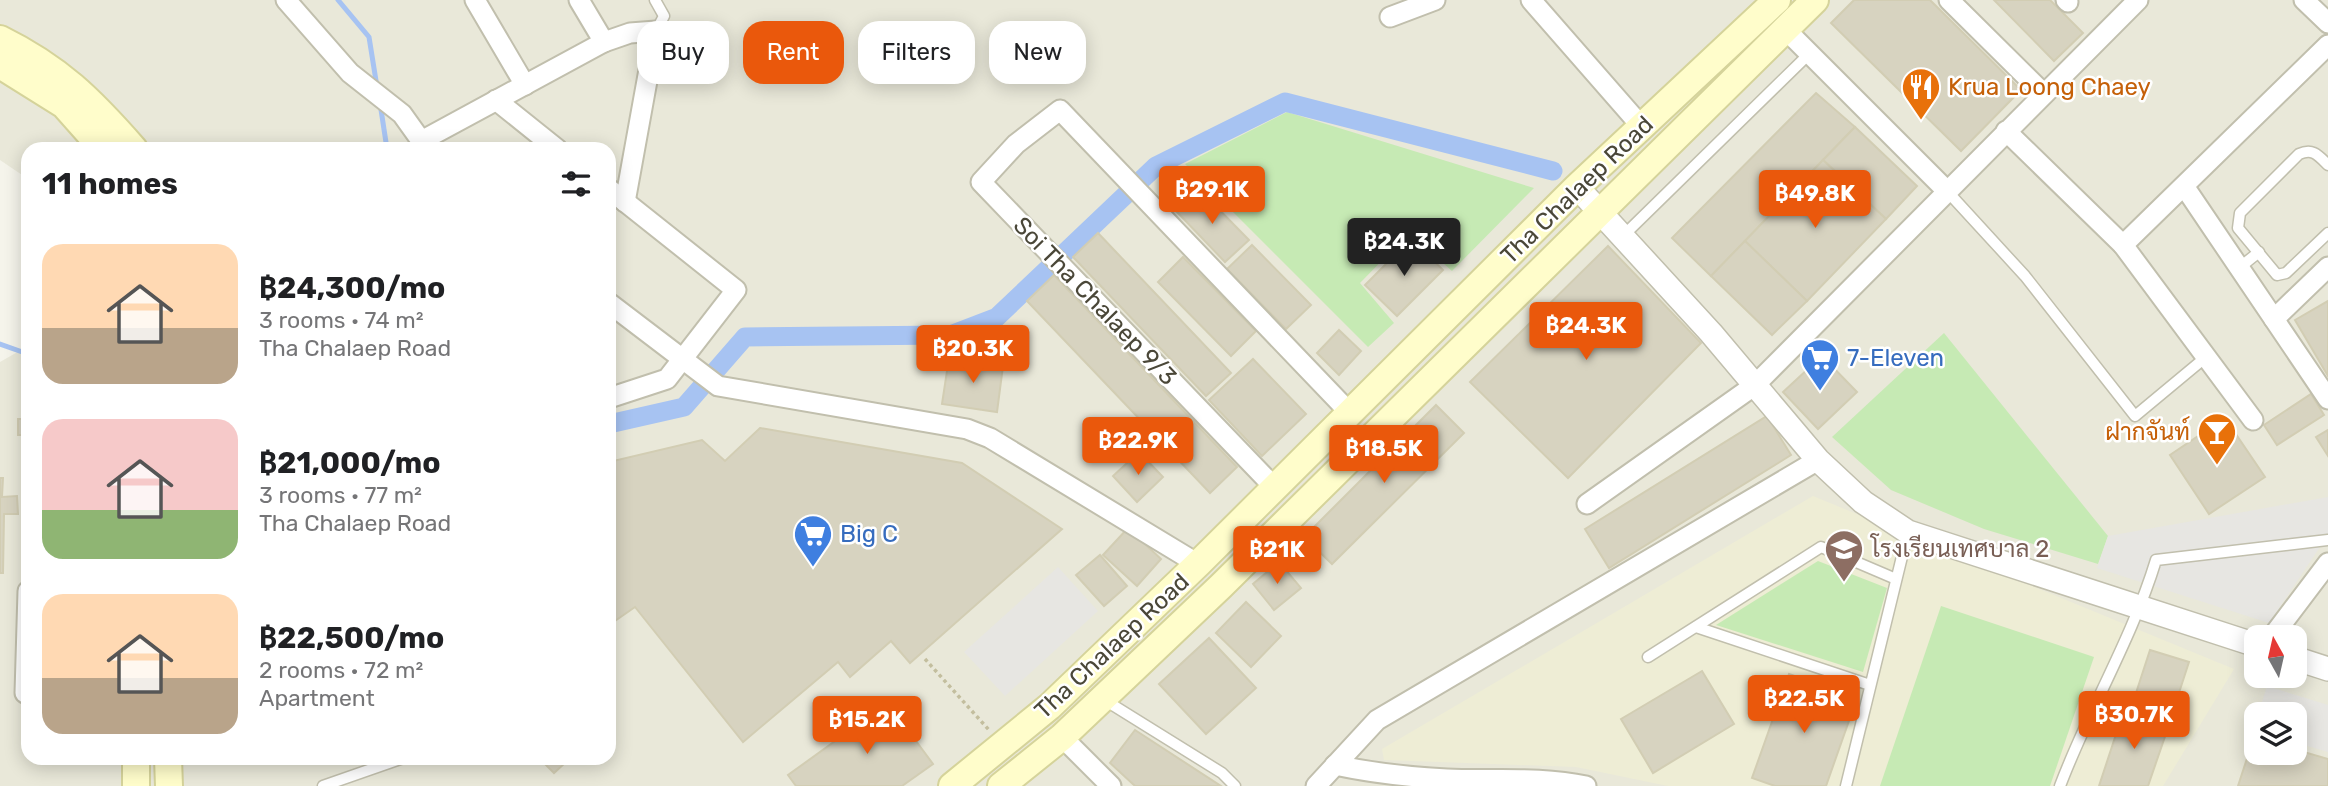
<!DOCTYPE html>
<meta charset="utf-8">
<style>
:root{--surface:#fff;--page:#f2f2f2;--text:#202124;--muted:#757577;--accent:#ea580c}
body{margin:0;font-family:Rubik,Sarabun,sans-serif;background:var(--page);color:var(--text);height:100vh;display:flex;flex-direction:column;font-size:26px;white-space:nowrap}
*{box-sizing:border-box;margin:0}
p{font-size:23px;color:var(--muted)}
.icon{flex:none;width:38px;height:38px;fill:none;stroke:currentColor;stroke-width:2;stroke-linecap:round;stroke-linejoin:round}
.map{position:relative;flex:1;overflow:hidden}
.sheet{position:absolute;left:21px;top:142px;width:595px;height:623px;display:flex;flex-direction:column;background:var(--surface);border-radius:21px;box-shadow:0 4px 18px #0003}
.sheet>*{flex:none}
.hud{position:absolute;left:637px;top:21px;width:665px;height:63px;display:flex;gap:14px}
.needle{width:46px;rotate:352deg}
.buttons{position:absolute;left:2244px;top:625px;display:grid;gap:14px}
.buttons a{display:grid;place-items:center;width:63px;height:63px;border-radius:14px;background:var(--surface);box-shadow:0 4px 18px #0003;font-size:35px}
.price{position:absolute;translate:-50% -60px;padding:0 16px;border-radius:7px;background:var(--accent);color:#fff;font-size:23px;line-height:46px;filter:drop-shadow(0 2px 4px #0008)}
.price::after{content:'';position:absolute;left:50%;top:42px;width:21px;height:16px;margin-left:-10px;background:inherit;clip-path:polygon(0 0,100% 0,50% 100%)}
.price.active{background:#222;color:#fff}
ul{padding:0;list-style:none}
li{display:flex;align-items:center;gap:21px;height:175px;padding:0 21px}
li span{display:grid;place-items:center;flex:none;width:196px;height:140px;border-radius:21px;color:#555}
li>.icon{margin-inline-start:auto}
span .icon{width:84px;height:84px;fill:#fffc;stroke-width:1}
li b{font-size:30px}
h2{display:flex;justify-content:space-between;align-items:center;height:84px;padding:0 21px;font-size:30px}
.pill{padding:0 24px;border-radius:21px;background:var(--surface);box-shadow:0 4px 18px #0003;font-size:24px;line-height:63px}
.pill.active{background:var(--accent);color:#fff}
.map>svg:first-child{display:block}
</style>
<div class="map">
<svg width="2328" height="786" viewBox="0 0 2328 786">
<rect width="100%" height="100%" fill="#f5f4eb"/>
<path fill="#e9e8d9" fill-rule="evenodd" d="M0,0H2328V786H0V362L28,346V758H609V149H28V179L0,160ZM2256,637H2294V676H2256ZM2256,714H2294V752H2256Z"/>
<path fill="#eeedd5" d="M1813,496L2234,669L2163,786H1668L1576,767L1384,760L1382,749Z"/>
<g fill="#c6eab4">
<path d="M1287,112L1534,188L1452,271L1409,233L1360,283L1394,323L1368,347L1185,164Z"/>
<path d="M1944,333L2108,536L2098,564L1984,529L1891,490L1832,437Z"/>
<path d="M1818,561L1887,588L1863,672L1716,625Z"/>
<path d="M1941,606L2094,657L2050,786H1880Z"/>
</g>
<g fill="#e7e6e2">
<path d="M2328,497V535L2269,623L2097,568L2108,536Z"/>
<path d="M1058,567L1098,611L1005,696L964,652Z"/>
<path d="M2267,686L2328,705V752L2294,742V714H2258Z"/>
</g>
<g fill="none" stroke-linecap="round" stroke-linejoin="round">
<g stroke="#a7c3f2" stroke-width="5">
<path d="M338,0L369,37L377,87"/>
<path d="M380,103L387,149"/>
<path d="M0,344L28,354"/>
</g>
<path stroke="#a7c3f2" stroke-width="19" d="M609,424L684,407L745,337L950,335L997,317L1156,166L1285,102L1553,171"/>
</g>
<g fill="#d7d3c0" stroke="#d2cdb3" stroke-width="2">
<path d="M1854,0H1930L2021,90L1961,151L1831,23Z"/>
<path d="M1994,0H2050L2083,33L2054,61Z"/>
<path d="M1816,93L1855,127L1711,276L1672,238Z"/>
<path d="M1855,127L1917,186L1886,219L1823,160Z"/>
<path d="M1823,160L1886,219L1807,301L1745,241Z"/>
<path d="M1199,189L1249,240L1225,262L1176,211Z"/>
<path d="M1098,233L1231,373L1206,396L1073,257Z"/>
<path d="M1411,239L1443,270L1397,316L1365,285Z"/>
<path d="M1745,241L1807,301L1772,335L1711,276Z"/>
<path d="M1252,245L1311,305L1286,329L1227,269Z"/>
<path d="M1608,246L1701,343L1568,478L1470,382Z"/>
<path d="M1183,257L1256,331L1231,356L1158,282Z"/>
<path d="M1054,275L1237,467L1210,493L1027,301Z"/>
<path d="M2328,301V376L2295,320Z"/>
<path d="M1339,330L1361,351L1339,375L1317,353Z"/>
<path d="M1822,356L1857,392L1818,429L1783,392Z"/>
<path d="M949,358L1003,366L997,412L942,404Z"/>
<path d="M1253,359L1306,414L1262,456L1209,400Z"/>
<path d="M2311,394L2324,415L2277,445L2264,425Z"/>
<path d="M1436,405L1464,433L1332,564L1304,537Z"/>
<path d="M1767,416L1791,455L1609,568L1585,529Z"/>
<path d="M2225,418L2265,477L2209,514L2170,455Z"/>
<rect x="18" y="419" width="10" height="16"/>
<path d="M760,428L962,463L1062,529L910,663L891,641L850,677L838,662L743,742L635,607L609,625V462L702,440L725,461Z"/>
<path d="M2328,430V456L2316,437Z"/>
<path d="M1139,452L1163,477L1137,502L1113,476Z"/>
<path d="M0,478H3L2,497L17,496L18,514H4L3,573H0Z"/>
<path d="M1128,528L1161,559L1137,586L1103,555Z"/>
<path d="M1100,555L1127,586L1104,606L1076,575Z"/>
<path d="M1279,562L1301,588L1274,610L1253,584Z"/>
<path d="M1246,602L1281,636L1251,667L1216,633Z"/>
<path d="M1209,638L1256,688L1206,734L1159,684Z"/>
<path d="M2150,650L2189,662L2175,705L2136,693Z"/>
<path d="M1702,671L1734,724L1653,773L1621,719Z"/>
<path d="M1789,674L1857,698L1826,786H1775L1752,778Z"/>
<path d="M888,703L933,764L902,786H796L788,775Z"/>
<path d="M2124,710L2169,725L2148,786H2099Z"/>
<path d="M1135,730L1221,786H1135L1110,763Z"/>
<path d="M2254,737L2256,752H2294V749L2328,759V786H2238Z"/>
<path d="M539,758H561L565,763L554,773Z"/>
</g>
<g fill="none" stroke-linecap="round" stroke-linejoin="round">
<g stroke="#c1bfad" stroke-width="13">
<g id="service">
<path d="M655,0L664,16L656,31"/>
<path d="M2328,165C2318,155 2313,148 2299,154L2240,213L2238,228L2277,275L2286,273L2328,233"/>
<path d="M1947,191L2025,276L2135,416L2206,357"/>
<path d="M1623,236L1810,53"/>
<path d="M2239,268L2259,252"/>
<path d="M1696,627L1870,685"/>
<path d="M1648,657L1821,547L1896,579"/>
<path d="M1103,699L1222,773L1235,786"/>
<path d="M323,786L403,758"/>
<path d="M1846,786L1908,532"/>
<path d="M2060,786C2089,709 2132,639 2156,560L2328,540"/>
</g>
</g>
<g stroke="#c1bfad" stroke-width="23">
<g id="minor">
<path d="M286,0L350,73L402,114L427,149"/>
<path d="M475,0L525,85"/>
<path d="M579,0L604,42"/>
<path d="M1531,0L1642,127"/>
<path d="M1949,0L2044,94"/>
<path d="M2066,0L2068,2"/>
<path d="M2304,0L2328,23"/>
<path d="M1390,17L1435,0"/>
<path d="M1785,29L1947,191"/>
<path d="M496,100L557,149"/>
<path d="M2006,131L2123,245L2328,45"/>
<path d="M423,140L604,42L630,33L656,31L625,202"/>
<path d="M2184,186L2328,399"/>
<path d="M609,189L736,290L667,379L609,398"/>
<path d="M2123,245L2253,420"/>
<path d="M609,303L718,386L967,429L990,438L1198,564"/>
<path d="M2274,319L2328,267"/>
<path d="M1275,488L981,182L1016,144L1060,110L1350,413"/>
<path d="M1587,504L1755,385L2138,0"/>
<path d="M28,591L25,693H28"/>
<path d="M2272,637L2328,563"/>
<path d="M1062,737L1111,786"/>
<path d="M1335,765C1372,773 1409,777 1447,779C1494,781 1540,776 1586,786"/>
<path d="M1316,786L1377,720L1818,460"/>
</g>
</g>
<g stroke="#c1bfad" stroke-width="26">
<g id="tertiary">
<path d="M1577,187L1711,333L1818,460L1863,502L1908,532L2256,645"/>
<path d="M2294,658L2328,669"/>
</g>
</g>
<g stroke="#d5d39a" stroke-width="30">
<g id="secondary">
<path d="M0,39C59,68 91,100 134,149"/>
<path d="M0,65L64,105L103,149"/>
<path d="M136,758V786"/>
<path d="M168,758L169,786"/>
<path d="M952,786L1049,707L1198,564L1577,187L1777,0"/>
<path d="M1001,786L1062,737L1221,586L1815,0"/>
</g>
</g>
<path stroke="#c3be9e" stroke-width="3.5" stroke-dasharray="3.5 3.5" stroke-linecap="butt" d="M925,659L989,730"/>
<use href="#service" stroke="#fff" stroke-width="10"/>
<use href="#minor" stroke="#fff" stroke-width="19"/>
<use href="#tertiary" stroke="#fff" stroke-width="23"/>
<use href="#secondary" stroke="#fffdcb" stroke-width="26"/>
</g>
<defs>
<g id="restaurant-pin" transform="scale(2.0125)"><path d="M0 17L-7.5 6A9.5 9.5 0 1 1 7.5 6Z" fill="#e8710a" stroke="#fff"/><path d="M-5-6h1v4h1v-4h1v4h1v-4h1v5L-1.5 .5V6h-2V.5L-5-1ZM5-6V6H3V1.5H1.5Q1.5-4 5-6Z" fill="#fff"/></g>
<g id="supermarket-pin" transform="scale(2.0125)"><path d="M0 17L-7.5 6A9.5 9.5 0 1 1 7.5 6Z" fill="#3f7fe0" stroke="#fff"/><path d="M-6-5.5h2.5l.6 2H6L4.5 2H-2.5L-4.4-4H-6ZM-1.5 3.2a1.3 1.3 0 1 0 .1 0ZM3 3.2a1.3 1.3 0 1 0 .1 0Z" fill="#fff"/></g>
<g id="bar-pin" transform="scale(2.0125)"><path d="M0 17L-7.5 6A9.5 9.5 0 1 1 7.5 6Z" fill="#e8710a" stroke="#fff"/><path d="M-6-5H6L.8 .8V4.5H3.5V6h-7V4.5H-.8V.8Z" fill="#fff"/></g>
<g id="school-pin" transform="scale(2.0125)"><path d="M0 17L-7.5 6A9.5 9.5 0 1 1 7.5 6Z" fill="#8d6e63" stroke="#fff"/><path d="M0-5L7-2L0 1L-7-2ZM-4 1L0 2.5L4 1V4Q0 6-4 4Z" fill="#fff"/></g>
</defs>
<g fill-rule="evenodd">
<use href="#restaurant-pin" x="1921" y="87"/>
<use href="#supermarket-pin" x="1820" y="358"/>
<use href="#bar-pin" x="2217" y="432"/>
<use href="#supermarket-pin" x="813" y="534"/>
<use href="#school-pin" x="1844" y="549"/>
</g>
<g text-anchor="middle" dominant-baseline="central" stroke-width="5" stroke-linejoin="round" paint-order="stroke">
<g font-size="24" fill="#c56008" stroke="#fff" text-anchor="start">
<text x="1948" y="87">Krua Loong Chaey</text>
<text x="2190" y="432" text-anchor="end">ฝากจันท์</text>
</g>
<g font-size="24" fill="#4a4738" stroke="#fff">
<text transform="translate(1577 190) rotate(-44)">Tha Chalaep Road</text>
<text transform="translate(1095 301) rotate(46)">Soi Tha Chalaep 9/3</text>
<text transform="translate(1112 646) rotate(-43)">Tha Chalaep Road</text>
</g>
<g font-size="24" fill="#366cbe" stroke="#fff" text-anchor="start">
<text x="1847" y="358">7-Eleven</text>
<text x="840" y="534">Big C</text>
</g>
<g font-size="24" fill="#785e54" stroke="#fff" text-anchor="start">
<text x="1871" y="549">โรงเรียนเทศบาล 2</text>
</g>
</g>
</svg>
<div class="buttons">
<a><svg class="needle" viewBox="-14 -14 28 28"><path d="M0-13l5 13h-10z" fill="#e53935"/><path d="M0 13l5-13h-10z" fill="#757577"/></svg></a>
<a><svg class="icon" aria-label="layers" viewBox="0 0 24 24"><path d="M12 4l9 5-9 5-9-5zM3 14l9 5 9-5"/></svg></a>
</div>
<b class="price" style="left:1212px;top:226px">฿29.1K</b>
<b class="price" style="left:1815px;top:230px">฿49.8K</b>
<b class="price active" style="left:1404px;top:278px">฿24.3K</b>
<b class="price" style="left:1586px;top:362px">฿24.3K</b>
<b class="price" style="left:973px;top:385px">฿20.3K</b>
<b class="price" style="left:1138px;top:477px">฿22.9K</b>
<b class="price" style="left:1384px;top:485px">฿18.5K</b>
<b class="price" style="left:1277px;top:586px">฿21K</b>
<b class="price" style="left:1804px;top:735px">฿22.5K</b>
<b class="price" style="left:2134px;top:751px">฿30.7K</b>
<b class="price" style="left:867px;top:756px">฿15.2K</b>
<div class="hud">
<a class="pill">Buy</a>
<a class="pill active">Rent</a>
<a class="pill">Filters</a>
<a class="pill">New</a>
</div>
<section class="sheet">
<h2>11 homes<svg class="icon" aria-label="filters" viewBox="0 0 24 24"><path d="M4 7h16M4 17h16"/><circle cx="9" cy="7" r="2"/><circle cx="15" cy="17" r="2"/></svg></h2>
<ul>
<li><span style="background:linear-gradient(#ffd9b3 60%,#b9a48a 0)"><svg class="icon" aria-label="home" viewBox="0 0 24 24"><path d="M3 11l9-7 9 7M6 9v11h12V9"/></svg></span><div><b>฿24,300/mo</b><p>3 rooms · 74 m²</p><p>Tha Chalaep Road</p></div></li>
<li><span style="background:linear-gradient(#f6c9c9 65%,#8fb573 0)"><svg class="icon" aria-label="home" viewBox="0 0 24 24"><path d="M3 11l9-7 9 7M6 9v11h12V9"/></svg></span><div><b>฿21,000/mo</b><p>3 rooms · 77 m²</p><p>Tha Chalaep Road</p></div></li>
<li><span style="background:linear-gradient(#ffd9b3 60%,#b9a48a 0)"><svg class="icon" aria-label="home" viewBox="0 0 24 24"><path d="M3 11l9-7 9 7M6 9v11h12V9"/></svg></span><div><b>฿22,500/mo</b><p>2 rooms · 72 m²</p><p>Apartment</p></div></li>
</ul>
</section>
</div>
